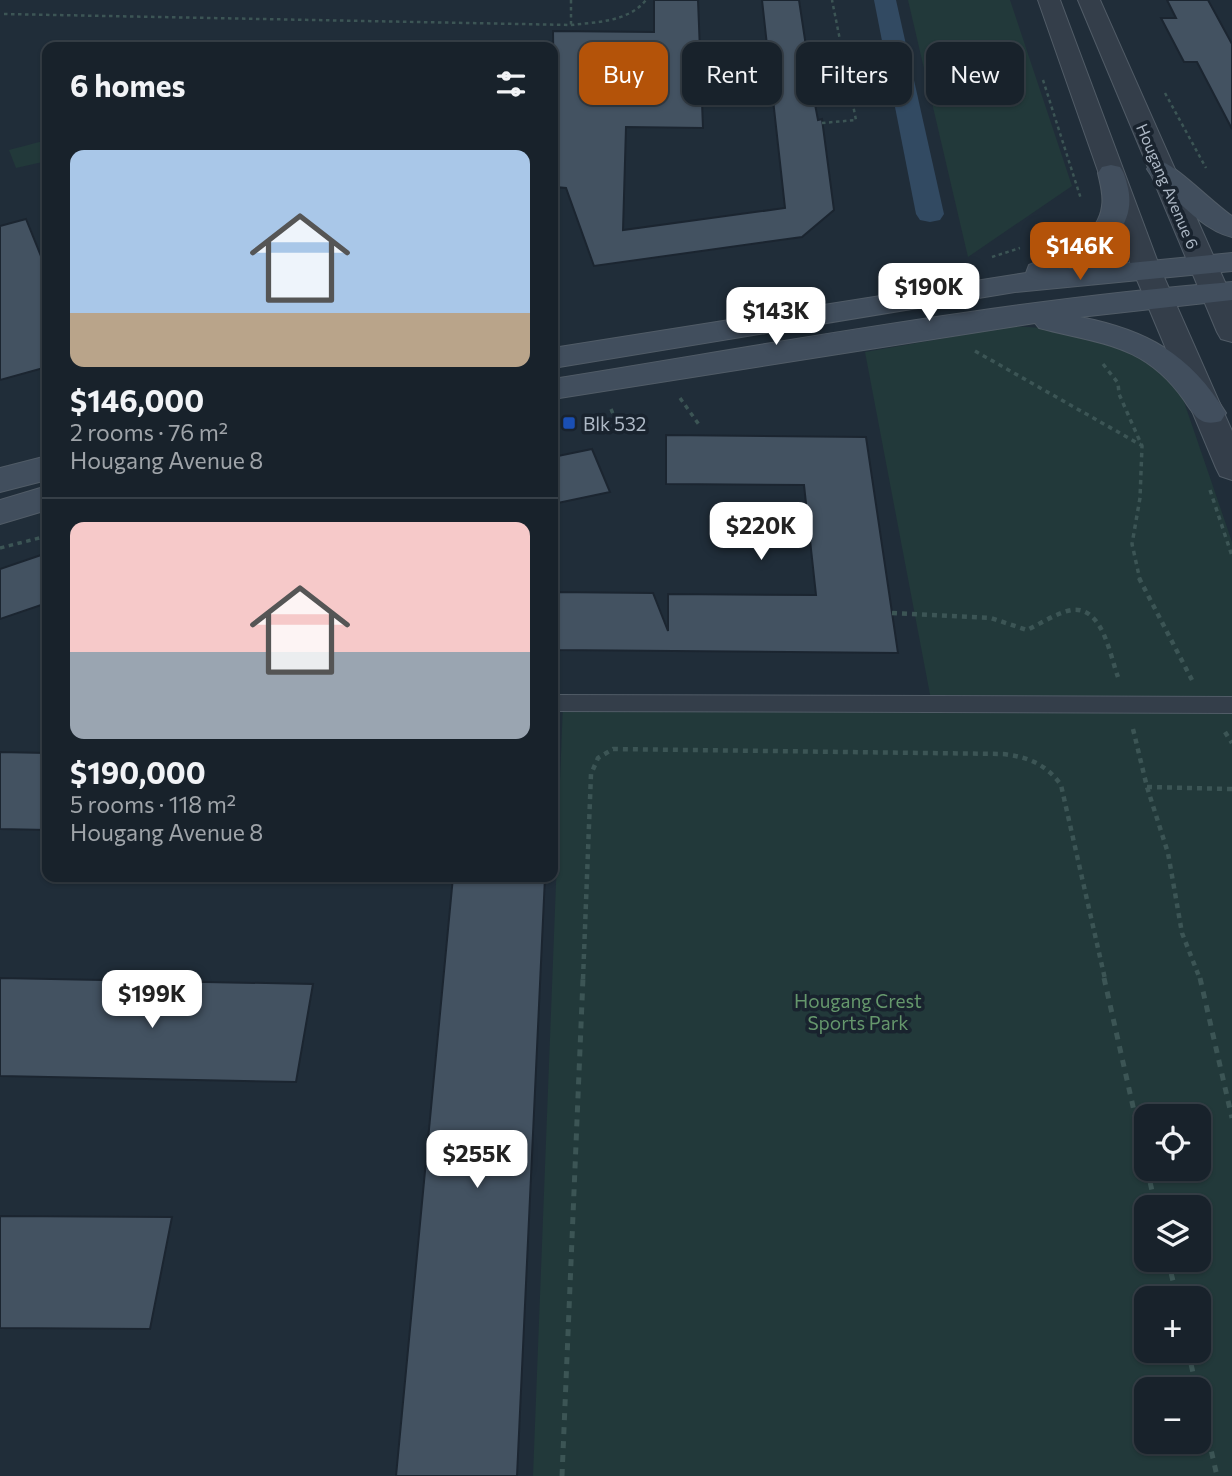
<!DOCTYPE html>
<meta charset="utf-8">
<style>
:root{--surface:#18222b;--page:#212a33;--text:#f1f3f6;--muted:#9fa4a9;--line:#363f47;--accent:#b45309}
body{margin:0;font-family:Commissioner,sans-serif;background:var(--page);color:var(--text);height:100vh;display:flex;flex-direction:column;font-size:26px;white-space:nowrap}
*{box-sizing:border-box;margin:0}
p{font-size:23px;color:var(--muted)}
.icon{flex:none;width:38px;height:38px;fill:none;stroke:currentColor;stroke-width:2;stroke-linecap:round;stroke-linejoin:round}
.map{position:relative;flex:1;overflow:hidden}
.drawer{position:absolute;left:42px;top:42px;width:516px;height:840px;display:flex;flex-direction:column;background:var(--surface);border-radius:14px;box-shadow:0 2px 5px #0004,0 0 0 2px var(--line)}
.drawer>*{flex:none}
.banner{position:absolute;left:579px;top:42px;width:548px;height:63px;display:flex;gap:14px}
.controls{position:absolute;left:1134px;top:1104px;display:grid;gap:14px}
.controls a{display:grid;place-items:center;width:77px;height:77px;border-radius:14px;background:var(--surface);box-shadow:0 2px 5px #0004,0 0 0 2px var(--line);font-size:35px}
.price{position:absolute;translate:-50% -60px;padding:0 16px;border-radius:14px;background:#fff;color:#222;font-size:23px;line-height:46px;filter:drop-shadow(0 2px 4px #0008)}
.price::after{content:'';position:absolute;left:50%;top:42px;width:21px;height:16px;margin-left:-10px;background:inherit;clip-path:polygon(0 0,100% 0,50% 100%)}
.price.active{background:var(--accent);color:#fff}
ul{padding:0;list-style:none}
li{display:grid;align-content:center;gap:14px;height:371px;padding:0 28px}
li+li{border-top:2px solid var(--line)}
li span{display:grid;place-items:center;height:217px;border-radius:14px;color:#555}
li>.icon{margin-inline-start:auto}
span .icon{width:126px;height:126px;fill:#fffc;stroke-width:1}
li b{font-size:30px}
h2{display:flex;justify-content:space-between;align-items:center;height:84px;padding:0 28px;font-size:30px}
.tag{padding:0 24px;border-radius:14px;background:var(--surface);box-shadow:0 2px 5px #0004,0 0 0 2px var(--line);font-size:24px;line-height:63px}
.tag.active{background:var(--accent);color:#fff}
.map>svg:first-child{display:block}
</style>
<div class="map">
<svg width="1232" height="1476" viewBox="0 0 1232 1476">
<rect width="100%" height="100%" fill="#202d39"/>
<g fill="#22393a" fill-rule="evenodd">
<path d="M908,0H1010L1072,186L968,257Z"/>
<path d="M47,140V161L16,168L9,150Z"/>
<path d="M1014,326L1057,329L1123,348L1151,364L1180,390L1232,542V1476H533L563,703L932,705L865,352ZM1146,1116H1199V1169H1146ZM1146,1208H1199V1260H1146ZM1146,1298H1199V1351H1146ZM1146,1390H1199V1442H1146Z"/>
</g>
<g fill="none" stroke-linecap="round" stroke-linejoin="round">
<path fill="#324a62" fill-rule="evenodd" d="M874,0H896L944,214L940,220L930,222L920,220L916,214Z"/>
</g>
<g fill="#435261" stroke="#1b2530" stroke-width="2">
<path d="M654,0H698L703,128L626,127L623,230L785,208L762,0H799L814,99L818,120L822,119L834,210L802,237L594,266L566,188L555,187L553,31L654,32Z"/>
<path d="M1167,0H1208L1232,44V129L1197,62H1184L1161,18H1176Z"/>
<path d="M26,219L47,271V367L0,380V226Z"/>
<path d="M666,435L866,437L898,653L553,650V592L653,593L668,631V594L816,595L804,485L666,484Z"/>
<path d="M592,449L610,492L553,504V457Z"/>
<path d="M47,553V603L0,619V569Z"/>
<path d="M0,752L47,753V830L0,829Z"/>
<path d="M453,877H545L517,1476H396Z"/>
<path d="M0,978L313,984L296,1082L0,1076Z"/>
<path d="M0,1216L172,1217L150,1329L0,1328Z"/>
</g>
<g fill="none" stroke-linecap="round" stroke-linejoin="round">
<g stroke="#515c67" stroke-width="2">
<path id="service" d="M553,695L1232,697V713L553,711Z"/>
</g>
<g stroke="#515c67" stroke-width="2">
<g id="tertiary">
<path d="M1038,0H1060L1160,268L1232,431V480L1220,476L1216,468L1132,268Z"/>
<path d="M1078,0H1100L1232,298V342L1221,339L1217,332Z"/>
</g>
</g>
<g stroke="#515c67" stroke-width="2">
<g id="secondary">
<path d="M1160,161C1176,165 1214,204 1232,216V237C1201,230 1174,196 1151,175L1147,169L1151,163Z"/>
<path d="M1111,165L1120,167C1125,174 1126,180 1128,188C1137,229 1101,254 1068,269L1232,253V271L1015,292L553,368V348L1026,273L1029,265C1056,253 1098,240 1102,206C1104,195 1100,183 1098,173L1102,167Z"/>
<path d="M1232,282V300L1080,317C1147,330 1190,354 1226,413L1221,421C1200,427 1195,416 1184,400C1144,343 1099,344 1039,328L1035,323L553,399V379C778,343 1004,300 1232,282Z"/>
<path d="M47,456V480L0,492V468Z"/>
<path d="M47,486V510L0,524V500Z"/>
</g>
</g>
<g stroke="#3c5555" stroke-width="2.5" stroke-dasharray="3.5 3.5" stroke-linecap="butt">
<path d="M571,0V25"/>
<path d="M4,14L571,25C597,22 628,22 646,0"/>
<path d="M1043,80L1081,199"/>
<path d="M1165,93L1206,168"/>
<path d="M822,123L856,120L832,0"/>
<path d="M992,257L1020,248"/>
</g>
<g stroke="#3c5555" stroke-width="3.5" stroke-dasharray="4.5 4.5" stroke-linecap="butt">
<path d="M975,351L1141,445"/>
<path d="M1103,364L1118,383L1119,394L1142,446L1140,498L1132,544L1140,580"/>
<path d="M680,398L700,426"/>
<path d="M611,409L620,431"/>
<path d="M1210,490L1232,556"/>
<path d="M0,548L47,536"/>
</g>
<g stroke="#3c5555" stroke-width="4.5" stroke-dasharray="5 5" stroke-linecap="butt">
<path d="M1139,578L1192,680"/>
<path d="M892,613L991,618L1027,630C1040,624 1058,612 1072,610C1103,606 1110,656 1118,677"/>
<path d="M1133,729L1147,787L1168,853L1182,933L1200,979"/>
<path d="M1225,732L1232,743"/>
<path d="M1147,787L1232,789"/>
<path d="M583,979L591,774L598,758L613,749L1003,754C1028,757 1046,764 1061,785L1105,979"/>
</g>
<g stroke="#3c5555" stroke-width="5" stroke-dasharray="7 7" stroke-linecap="butt">
<path d="M1104,978L1146,1164"/>
<path d="M1200,978L1232,1118"/>
<path d="M1147,1169L1156,1208"/>
<path d="M1168,1260L1177,1298"/>
<path d="M1188,1351L1197,1390"/>
<path d="M1199,1397L1217,1476"/>
<path d="M562,1476L583,978"/>
</g>
<use href="#service" fill="#343e4a" fill-rule="evenodd"/>
<use href="#tertiary" fill="#343e4a" fill-rule="evenodd"/>
<use href="#secondary" fill="#414e5d" fill-rule="evenodd"/>
</g>
<rect fill="#1a4fb4" stroke="#19232e" stroke-width="2.5" x="562" y="416" width="14" height="14" rx="3.5"/>
<g text-anchor="middle" dominant-baseline="central" stroke-width="7" stroke-linejoin="round" paint-order="stroke">
<g font-size="16" fill="#aeb9c6" stroke="#19232e">
<text transform="translate(1168 186) rotate(67)">Hougang Avenue 6</text>
</g>
<g font-size="19" fill="#aeb9c6" stroke="#19232e" text-anchor="start">
<text x="583" y="423">Blk 532</text>
</g>
<g font-size="19" fill="#65976c" stroke="#19232e">
<text x="858" y="1000">Hougang Crest<tspan x="858" dy="22">Sports Park</tspan></text>
</g>
</g>
</svg>
<div class="controls">
<a><svg class="icon" aria-label="locate" viewBox="0 0 24 24"><circle cx="12" cy="12" r="6"/><path d="M12 2v4M12 18v4M2 12h4M18 12h4"/></svg></a>
<a><svg class="icon" aria-label="layers" viewBox="0 0 24 24"><path d="M12 4l9 5-9 5-9-5zM3 14l9 5 9-5"/></svg></a>
<a>+</a>
<a>−</a>
</div>
<b class="price active" style="left:1080px;top:282px">$146K</b>
<b class="price" style="left:929px;top:323px">$190K</b>
<b class="price" style="left:776px;top:347px">$143K</b>
<b class="price" style="left:761px;top:562px">$220K</b>
<b class="price" style="left:152px;top:1030px">$199K</b>
<b class="price" style="left:477px;top:1190px">$255K</b>
<div class="banner">
<a class="tag active">Buy</a>
<a class="tag">Rent</a>
<a class="tag">Filters</a>
<a class="tag">New</a>
</div>
<section class="drawer">
<h2>6 homes<svg class="icon" aria-label="filters" viewBox="0 0 24 24"><path d="M4 7h16M4 17h16"/><circle cx="9" cy="7" r="2"/><circle cx="15" cy="17" r="2"/></svg></h2>
<ul>
<li><span style="background:linear-gradient(#a9c7e8 75%,#b9a48a 0)"><svg class="icon" aria-label="home" viewBox="0 0 24 24"><path d="M3 11l9-7 9 7M6 9v11h12V9"/></svg></span><div><b>$146,000</b><p>2 rooms · 76 m²</p><p>Hougang Avenue 8</p></div></li>
<li><span style="background:linear-gradient(#f6c9c9 60%,#9aa5b1 0)"><svg class="icon" aria-label="home" viewBox="0 0 24 24"><path d="M3 11l9-7 9 7M6 9v11h12V9"/></svg></span><div><b>$190,000</b><p>5 rooms · 118 m²</p><p>Hougang Avenue 8</p></div></li>
</ul>
</section>
</div>
